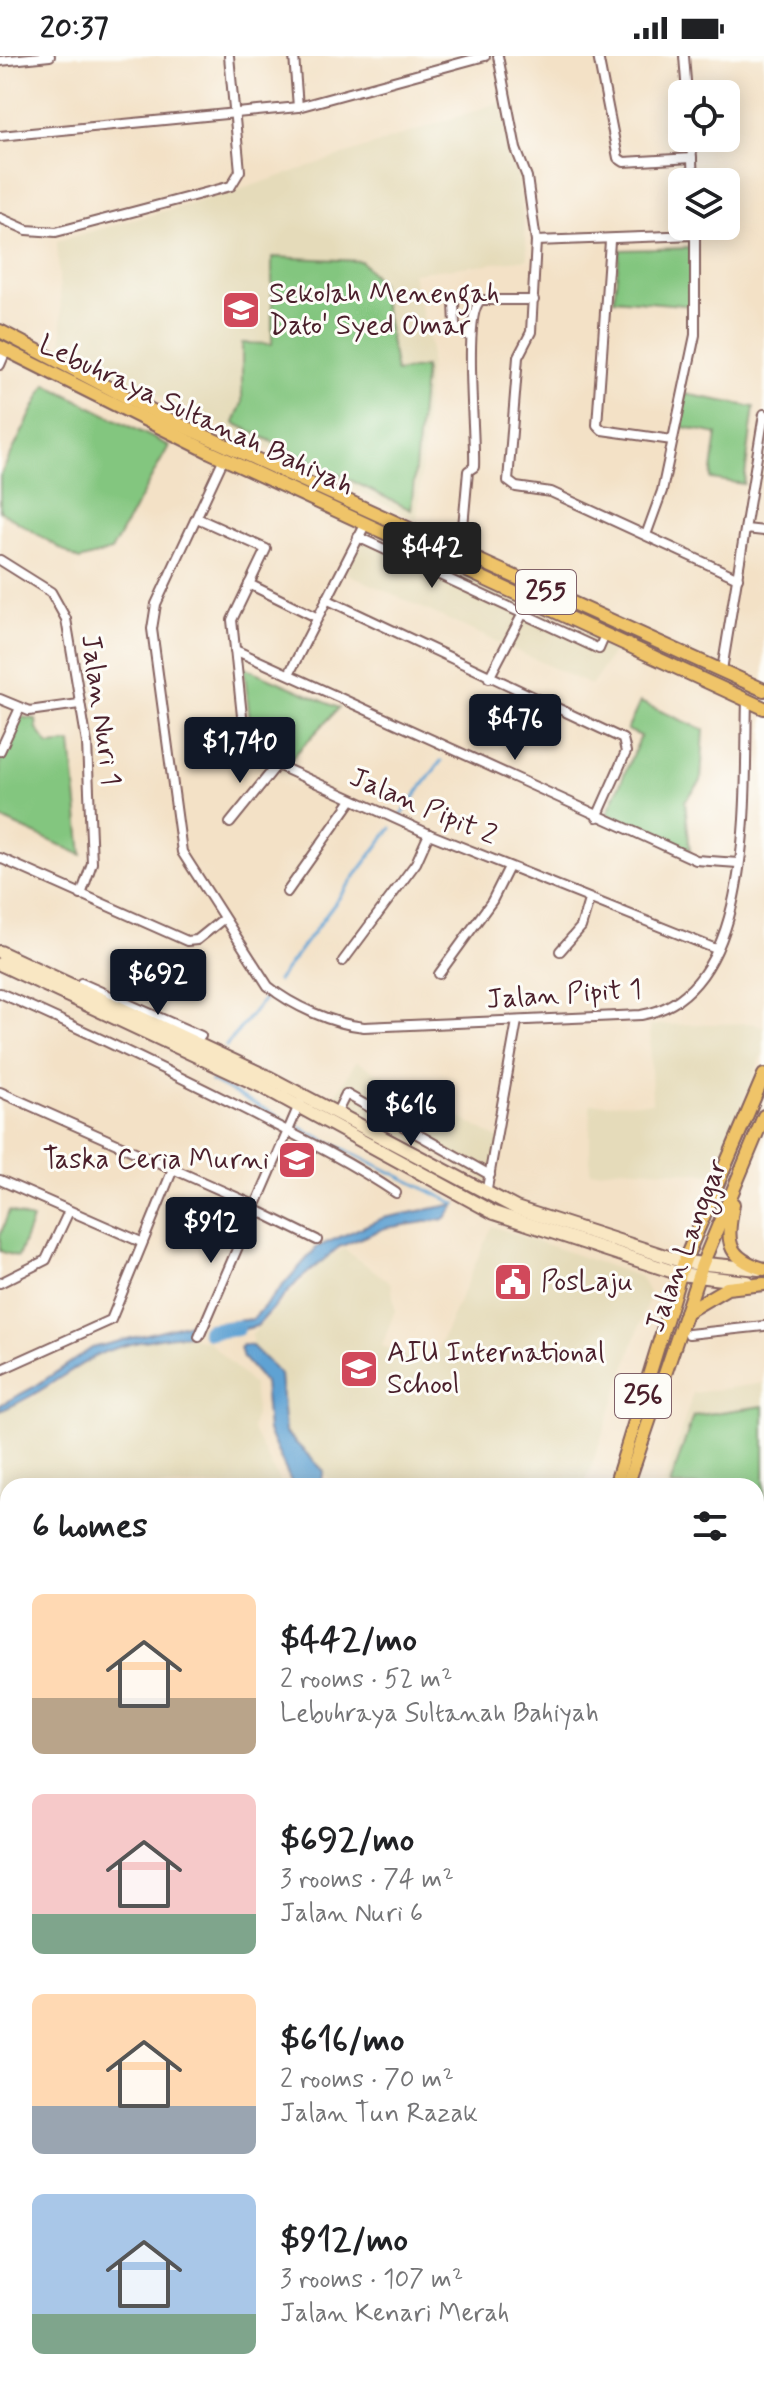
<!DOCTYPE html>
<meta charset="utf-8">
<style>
:root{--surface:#fff;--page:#f6f6f6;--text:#202124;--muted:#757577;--accent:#111827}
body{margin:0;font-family:Mynerve,sans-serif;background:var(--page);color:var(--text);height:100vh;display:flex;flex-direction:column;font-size:30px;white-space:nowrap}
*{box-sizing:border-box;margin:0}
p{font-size:26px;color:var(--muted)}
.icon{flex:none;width:44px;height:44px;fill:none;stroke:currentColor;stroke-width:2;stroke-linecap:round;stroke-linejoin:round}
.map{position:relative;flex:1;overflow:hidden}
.details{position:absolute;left:0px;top:1422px;width:764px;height:912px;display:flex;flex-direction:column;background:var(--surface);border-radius:24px 24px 0 0;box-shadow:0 4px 20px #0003}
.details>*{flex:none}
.tools{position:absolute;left:668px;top:24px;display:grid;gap:16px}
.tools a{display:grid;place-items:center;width:72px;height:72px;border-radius:12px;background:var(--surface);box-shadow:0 4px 20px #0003;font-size:40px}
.price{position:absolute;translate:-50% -68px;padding:0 18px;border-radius:8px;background:var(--accent);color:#fff;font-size:26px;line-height:52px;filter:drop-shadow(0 2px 4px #0008)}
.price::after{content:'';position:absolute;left:50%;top:48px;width:24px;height:18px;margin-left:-12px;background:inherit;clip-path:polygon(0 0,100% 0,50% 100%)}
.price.active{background:#222;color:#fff}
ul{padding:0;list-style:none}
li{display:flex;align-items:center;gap:24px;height:200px;padding:0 32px}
li span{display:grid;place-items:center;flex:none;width:224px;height:160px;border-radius:12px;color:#555}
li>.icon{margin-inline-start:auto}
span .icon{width:96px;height:96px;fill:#fffc;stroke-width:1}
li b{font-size:34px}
h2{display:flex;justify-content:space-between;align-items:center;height:96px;padding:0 32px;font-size:34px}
.status{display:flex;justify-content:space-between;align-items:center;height:56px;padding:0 40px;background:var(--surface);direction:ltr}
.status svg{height:22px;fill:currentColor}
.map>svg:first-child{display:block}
</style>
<div class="status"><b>20:37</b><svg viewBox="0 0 49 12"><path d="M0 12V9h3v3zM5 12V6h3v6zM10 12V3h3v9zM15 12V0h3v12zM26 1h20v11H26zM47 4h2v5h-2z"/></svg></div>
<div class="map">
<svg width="764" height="2334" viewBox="0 0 764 2334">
<rect width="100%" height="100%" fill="#fdfcf7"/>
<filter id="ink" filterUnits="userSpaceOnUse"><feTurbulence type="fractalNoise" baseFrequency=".0125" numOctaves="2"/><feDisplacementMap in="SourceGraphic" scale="16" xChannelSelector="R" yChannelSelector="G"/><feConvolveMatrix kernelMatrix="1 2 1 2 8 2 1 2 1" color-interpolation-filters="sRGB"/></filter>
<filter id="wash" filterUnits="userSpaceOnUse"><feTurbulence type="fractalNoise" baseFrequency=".006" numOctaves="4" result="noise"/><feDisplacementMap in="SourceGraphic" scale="32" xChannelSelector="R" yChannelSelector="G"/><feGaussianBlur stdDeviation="1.8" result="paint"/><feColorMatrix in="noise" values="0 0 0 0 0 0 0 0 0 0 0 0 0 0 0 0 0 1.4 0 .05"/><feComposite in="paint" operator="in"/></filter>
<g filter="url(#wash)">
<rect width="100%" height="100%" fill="#f3e1c6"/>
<g fill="#e5dbba">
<path d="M501,46L519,125L528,203L412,217L431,290L417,464L63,293L57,185L236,135Z"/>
<path d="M365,476L617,591L591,629L346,517Z"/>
<path d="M754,967L764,971V995L713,1118L623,1112L590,1116V1048L652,1047L650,969Z"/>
<path d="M356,1005L506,1087L488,1125L335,1041Z"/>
<path d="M492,1170L641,1221L650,1239L585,1430H476L457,1422L453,1430H336L285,1376L280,1318L252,1290V1278L325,1203L344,1193L391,1227L395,1254L382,1290L431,1308Z"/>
<path d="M176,1279L208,1285L253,1329L256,1353L252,1373L282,1430H8V1979H0V1355L34,1342L98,1299L123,1289Z"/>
<path d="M764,1327V1490L756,1491V1430H664L693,1337Z"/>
<path d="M764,1511V1571L756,1572V1513Z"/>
<path d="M8,2029V2089L0,2090V2030Z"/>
<path d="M8,2251V2323L0,2334V2262Z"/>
<path d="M764,2278V2334H519L518,2326H756V2279Z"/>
</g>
<g fill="#83c67f" stroke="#667255" stroke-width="2">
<path d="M691,192L693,250L614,243L620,194Z"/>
<path d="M272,201L361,205L380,227L396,316L425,311L411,454L234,367L242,347V287L272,288Z"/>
<path d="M46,328L169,390L111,495L79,504L0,455V420Z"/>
<path d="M685,338L754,351L744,428L711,423L717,378L679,370Z"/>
<path d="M244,611L339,652L286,708L253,691Z"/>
<path d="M640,646L704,674L701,725L685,745L690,794L607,758L641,680L627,674Z"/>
<path d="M20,661L36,663L37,673L49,689L71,687L82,799L0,762V706Z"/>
<path d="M9,1155L32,1164L18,1201L0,1195V1180Z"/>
<path d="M764,1350V1477L756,1478V1430H670L693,1360Z"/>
<path d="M0,1783L8,1786V1902L1,1913Z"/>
<path d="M764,2281V2334H702V2326H756V2282Z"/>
<path d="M262,2326H412V2334H255Z"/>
</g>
<g fill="#5fa2d3" stroke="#54607f" stroke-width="2">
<path d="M456,1148L445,1163L385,1172L339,1191L298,1225L257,1270L215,1280L217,1267L253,1263L317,1191L383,1162Z"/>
<path d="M190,1267V1279C168,1279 117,1289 98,1299C63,1317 40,1339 0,1355V1349L34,1331L92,1292Z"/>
<path d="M243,1289L252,1290L280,1318L285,1376L324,1415L320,1430H293L268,1375L264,1326L243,1302L240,1291Z"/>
</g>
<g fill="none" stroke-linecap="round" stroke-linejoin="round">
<g stroke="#5fa2d3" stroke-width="3">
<path d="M401,759L441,705"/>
<path d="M277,925L391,772"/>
<path d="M226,990L264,943"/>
<path d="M211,1025L284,1063"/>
<path d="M295,1069L456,1148"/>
</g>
<path stroke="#5fa2d3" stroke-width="16" d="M209,1275L237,1272"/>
</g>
</g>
<g filter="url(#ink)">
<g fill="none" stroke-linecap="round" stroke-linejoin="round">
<g stroke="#856361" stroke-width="12">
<g id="minor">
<path d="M294,0L298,51"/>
<path d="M498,0L516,93L527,121L536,185L531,276L518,301L508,425L516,431L551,436L738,522"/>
<path d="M598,0L618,102L624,106L692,102"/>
<path d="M684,0L687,38"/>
<path d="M0,5L50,0"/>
<path d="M0,80L298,51L485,0"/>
<path d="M691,82L693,126"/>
<path d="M0,162L27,174L56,176L231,130L240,115L229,0"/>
<path d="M536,185L695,179"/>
<path d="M610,185L597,369L602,374L672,384"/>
<path d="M454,245L455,270L471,281"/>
<path d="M0,309L6,295"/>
<path d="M224,402L156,548L152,573L182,796L268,930C292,950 333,968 364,971L641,959C758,939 744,732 747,644"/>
<path d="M197,462L266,493L232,564L245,689L251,697L429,778L716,893"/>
<path d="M746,473L764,475"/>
<path d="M646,479L662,435L695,279V170"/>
<path d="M358,481L599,593L605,579"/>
<path d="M455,495L462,482L468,415L474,411C476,382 462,257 481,244H534"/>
<path d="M0,504L51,536L66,563L87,687L92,807L81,839"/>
<path d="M249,528L316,561"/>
<path d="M326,543L623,683L626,696L597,761"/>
<path d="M235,594L696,804L738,807"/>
<path d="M722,614L764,358"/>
<path d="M289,618L366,467"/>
<path d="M489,622L530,544"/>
<path d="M0,643L29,655L79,648"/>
<path d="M0,695L20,652"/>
<path d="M230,767L276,710"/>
<path d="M0,802L187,885L197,884L223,863"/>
<path d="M287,836L352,744"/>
<path d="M560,895L581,871L589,844"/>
<path d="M343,905L416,807L429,778"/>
<path d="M439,918L492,845L509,811"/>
<path d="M81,927L201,980"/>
<path d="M0,937C80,972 158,1010 236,1049C291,1077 346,1103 396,1137"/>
<path d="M0,1036L254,1149"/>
<path d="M336,1058L346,1038L490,1119"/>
<path d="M0,1124L141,1186"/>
<path d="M486,1138L517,965"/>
<path d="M252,1152L317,1184"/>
<path d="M0,1227L46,1204L69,1155"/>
<path d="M689,1278L764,1270"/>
<path d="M199,1281L300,1047"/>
<path d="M0,1314L111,1264L173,1113"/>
<path d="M756,1500L764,1499"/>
<path d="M756,1519L764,1518"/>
<path d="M756,1764L764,1763"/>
<path d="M756,1855L764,1854"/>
<path d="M756,1949H764"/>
<path d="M0,2066H8"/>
<path d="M0,2083H8"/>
<path d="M756,2088L764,2083"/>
<path d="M756,2122L764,2185"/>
<path d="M0,2209L8,2198"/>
<path d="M756,2247L764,2246"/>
<path d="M421,2326V2334"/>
<path d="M197,2334L203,2326"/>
</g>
</g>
<g stroke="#856361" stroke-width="16">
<g id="secondary">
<path d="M0,896L270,1022L516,1152L684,1206L759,1213"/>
<path d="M0,908L263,1031L494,1157L680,1218L747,1226"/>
</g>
</g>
<g stroke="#856361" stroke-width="16">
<g id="primary">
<path d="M0,275L172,365L764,634"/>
<path d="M0,291L210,396L764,652"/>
<path d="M733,1148C727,1184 724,1201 764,1213"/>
<path d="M686,1256L727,1232L764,1228"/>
<path d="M615,1430L684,1206L764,1019"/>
<path d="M627,1430L702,1209L764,1060"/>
<path d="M28,2334L34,2326"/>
<path d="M43,2334L49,2326"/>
</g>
</g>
<use href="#minor" stroke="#fff" stroke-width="8"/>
<use href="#secondary" stroke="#f9e7c3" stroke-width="12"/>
<use href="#primary" stroke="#efc469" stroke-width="12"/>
</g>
</g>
<defs>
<g id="school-square" transform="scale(2)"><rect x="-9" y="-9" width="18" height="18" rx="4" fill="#d1495b" stroke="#fdfcf7"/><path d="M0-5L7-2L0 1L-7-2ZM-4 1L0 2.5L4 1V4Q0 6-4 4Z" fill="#fff"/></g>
<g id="civic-square" transform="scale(2)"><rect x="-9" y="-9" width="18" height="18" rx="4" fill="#d1495b" stroke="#fdfcf7"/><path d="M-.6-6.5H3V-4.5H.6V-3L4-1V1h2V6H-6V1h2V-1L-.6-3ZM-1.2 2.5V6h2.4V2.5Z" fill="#fff"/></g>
</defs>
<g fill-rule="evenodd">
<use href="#school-square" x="241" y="254"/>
<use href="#school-square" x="297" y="1104"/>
<use href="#civic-square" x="513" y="1226"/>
<use href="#school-square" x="359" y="1313"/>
</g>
<g text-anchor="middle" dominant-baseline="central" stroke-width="6" stroke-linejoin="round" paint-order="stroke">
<g fill="#fdfcf7" stroke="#806168" stroke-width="2">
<rect x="516" y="514" width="60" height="44" rx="6"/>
<rect x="615" y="1318" width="56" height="44" rx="6"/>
</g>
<g font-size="26" font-weight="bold" fill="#4a1f2b">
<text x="546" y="536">255</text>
<text x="643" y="1340">256</text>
</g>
<g font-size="28" fill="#4a1f2b" stroke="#fdfcf7" text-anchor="start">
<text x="269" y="238">Sekolah Menengah<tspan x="269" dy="32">Dato' Syed Omar</tspan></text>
<text x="269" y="1104" text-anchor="end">Taska Ceria Murni</text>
<text x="541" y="1226">PosLaju</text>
<text x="387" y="1297">AIU International<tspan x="387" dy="32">School</tspan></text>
</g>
<g font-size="28" fill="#4a1f2b" stroke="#fdfcf7">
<text transform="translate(196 360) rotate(25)">Lebuhraya Sultanah Bahiyah</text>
<text transform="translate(100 654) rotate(82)">Jalan Nuri 1</text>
<text transform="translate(423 751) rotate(23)">Jalan Pipit 2</text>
<text transform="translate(564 939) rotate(-4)">Jalan Pipit 1</text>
<text transform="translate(687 1190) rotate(-69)">Jalan Langgar</text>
</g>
</g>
</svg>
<div class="tools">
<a><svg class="icon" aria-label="locate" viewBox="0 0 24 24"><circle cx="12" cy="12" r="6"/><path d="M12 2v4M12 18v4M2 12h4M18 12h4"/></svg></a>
<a><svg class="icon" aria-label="layers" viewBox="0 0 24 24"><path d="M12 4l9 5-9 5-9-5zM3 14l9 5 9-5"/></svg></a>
</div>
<b class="price active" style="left:432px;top:534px">$442</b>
<b class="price" style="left:515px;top:706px">$476</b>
<b class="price" style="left:240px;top:729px">$1,740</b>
<b class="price" style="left:158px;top:961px">$692</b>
<b class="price" style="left:411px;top:1092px">$616</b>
<b class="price" style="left:211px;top:1209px">$912</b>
<section class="details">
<h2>6 homes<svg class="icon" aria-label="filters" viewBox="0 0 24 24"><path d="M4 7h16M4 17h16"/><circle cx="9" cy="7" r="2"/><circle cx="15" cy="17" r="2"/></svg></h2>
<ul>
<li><span style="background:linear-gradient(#ffd9b3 65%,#b9a48a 0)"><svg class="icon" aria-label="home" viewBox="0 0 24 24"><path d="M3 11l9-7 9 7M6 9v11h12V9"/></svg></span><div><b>$442/mo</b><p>2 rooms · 52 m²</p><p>Lebuhraya Sultanah Bahiyah</p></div></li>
<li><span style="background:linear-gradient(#f6c9c9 75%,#7fa58c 0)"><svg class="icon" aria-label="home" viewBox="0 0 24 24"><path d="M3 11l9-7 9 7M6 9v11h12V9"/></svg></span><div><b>$692/mo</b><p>3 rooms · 74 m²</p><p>Jalan Nuri 6</p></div></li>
<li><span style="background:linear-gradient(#ffd9b3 70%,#9aa5b1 0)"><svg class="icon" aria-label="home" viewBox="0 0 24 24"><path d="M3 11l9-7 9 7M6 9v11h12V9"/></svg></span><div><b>$616/mo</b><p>2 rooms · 70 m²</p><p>Jalan Tun Razak</p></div></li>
<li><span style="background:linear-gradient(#a9c7e8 75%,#7fa58c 0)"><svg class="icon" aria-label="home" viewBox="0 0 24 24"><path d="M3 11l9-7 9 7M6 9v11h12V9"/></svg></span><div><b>$912/mo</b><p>3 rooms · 107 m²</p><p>Jalan Kenari Merah</p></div></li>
</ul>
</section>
</div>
